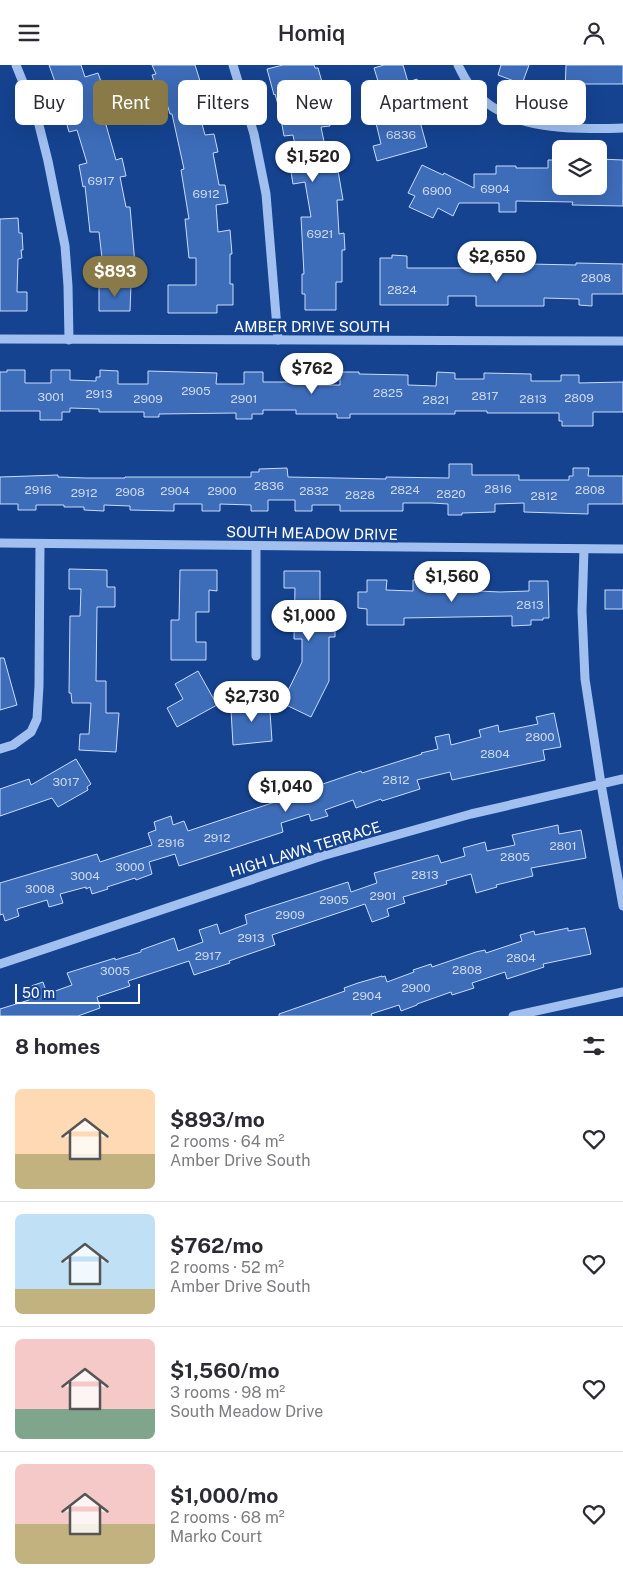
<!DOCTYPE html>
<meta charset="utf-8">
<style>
:root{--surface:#fff;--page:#f7f7f7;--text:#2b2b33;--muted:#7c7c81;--line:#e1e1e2;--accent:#8a7a47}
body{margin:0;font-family:"Public Sans",sans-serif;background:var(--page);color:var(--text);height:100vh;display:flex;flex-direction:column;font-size:19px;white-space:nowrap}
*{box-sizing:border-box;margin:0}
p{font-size:16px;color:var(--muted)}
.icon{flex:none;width:28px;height:28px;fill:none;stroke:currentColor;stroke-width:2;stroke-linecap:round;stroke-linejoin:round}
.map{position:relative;height:951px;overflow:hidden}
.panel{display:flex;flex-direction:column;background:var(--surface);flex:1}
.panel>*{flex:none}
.top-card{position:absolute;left:15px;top:15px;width:594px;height:45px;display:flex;gap:10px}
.fabs{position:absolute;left:552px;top:75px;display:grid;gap:10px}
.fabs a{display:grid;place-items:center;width:55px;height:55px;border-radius:8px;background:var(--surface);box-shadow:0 5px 20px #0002;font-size:25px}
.scale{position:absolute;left:15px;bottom:12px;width:125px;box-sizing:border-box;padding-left:5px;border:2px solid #fff;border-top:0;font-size:14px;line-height:18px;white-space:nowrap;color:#fff;-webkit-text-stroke:4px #154390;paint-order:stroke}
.price{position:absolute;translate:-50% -42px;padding:0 11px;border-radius:18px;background:#fff;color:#222;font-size:16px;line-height:32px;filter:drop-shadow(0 1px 2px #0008)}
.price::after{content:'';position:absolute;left:50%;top:30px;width:15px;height:11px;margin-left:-8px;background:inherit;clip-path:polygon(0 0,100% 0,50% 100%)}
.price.current{background:var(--accent);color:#fff}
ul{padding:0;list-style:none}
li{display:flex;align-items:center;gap:15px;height:125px;padding:0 15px}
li+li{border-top:1px solid var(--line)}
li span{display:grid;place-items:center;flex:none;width:140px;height:100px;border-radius:8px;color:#555}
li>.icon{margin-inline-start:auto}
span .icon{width:60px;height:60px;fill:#fffc;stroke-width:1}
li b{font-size:21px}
h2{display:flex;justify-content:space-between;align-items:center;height:60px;padding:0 15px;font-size:21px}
.pill{padding:0 18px;border-radius:8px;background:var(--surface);box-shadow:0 5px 20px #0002;font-size:18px;line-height:45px}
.pill.current{background:var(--accent);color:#fff}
header{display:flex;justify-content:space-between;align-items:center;height:65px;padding:0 15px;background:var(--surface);font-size:22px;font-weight:600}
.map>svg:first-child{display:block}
</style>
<header><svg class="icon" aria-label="menu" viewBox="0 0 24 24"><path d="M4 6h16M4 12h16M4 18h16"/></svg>Homiq<svg class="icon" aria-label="person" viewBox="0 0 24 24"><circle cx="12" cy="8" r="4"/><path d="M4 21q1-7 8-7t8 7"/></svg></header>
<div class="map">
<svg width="623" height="951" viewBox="0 0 623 951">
<rect width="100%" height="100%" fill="#154390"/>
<g fill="#3d6cb9" stroke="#c8dcfc">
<path d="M49,0H81L85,12L98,8L104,25L97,28L116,95L122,93L126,111L120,112L126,142H130L135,199L103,202L99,167H90L85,121L83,122L79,100L87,98L77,65L69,67L64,49H65L54,18L55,17Z"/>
<path d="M152,0H195L200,16L191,19L205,70L214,69L218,87L213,88L219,120H225L228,138L216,140L218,167L230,165L232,189H230V219H233V240H217V248H168V220H196V193H189L185,154H189L181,105L184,104L172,49H170L162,22L156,23L152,10L156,9Z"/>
<path d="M283,0H314L315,3H318L322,17L311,20L319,48L327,46L330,61L321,62L328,96L336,94L343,135H337L339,169L344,168L345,185H342V217H336V245H305V229H302V209H304L301,152H311L305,117L293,119L290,101L299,100L293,70L284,71L279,43L275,29L274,30L267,4Z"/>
<path d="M384,0H403L408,17L417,14L423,32L414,35L427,82L377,96L373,81L381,79L375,54L385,51L379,30L382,29L374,3Z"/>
<path d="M501,0H529L522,19L498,10Z"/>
<path d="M566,0H623V19H584V26H565Z"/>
<path d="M599,94L623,95V141L572,140L573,137L516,136V147H499V138H459L453,151L438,143L433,153L409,142L415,131L408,128L422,100L443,110L444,108L474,123V109H496V101H516V103H548V95H561V121H599Z"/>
<path d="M18,153L19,168H22L23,185H21L22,193L18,194L17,227H27V246H0V154Z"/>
<path d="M392,190L407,191V203H477V194H488V191H503V201H529V199L576,200V198L623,199V229H592V241L579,240V234L544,233V241H476V231H448V240H380V193H392Z"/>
<path d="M99,220H131L130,246H99Z"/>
<path d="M7,305H25V318H51V305H70V315L96,316V312H100V305L118,306V319H148V306L217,308L216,319H244V307H263V317H289V315H295V309H311L310,320H340V307H359V309L408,310V320L436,321L437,307L455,308V314H484V308L531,309V316H561V310H579V318L623,317V347H593V361H562V356H559V348H487V346H455V349H350V353H337V349H296V345H263V349H252V354H236V348L159,349V352H144V347H99V344L70,343V347H62V355H40V346H0V307H7Z"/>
<path d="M449,399H472V410H519V415H569V411H573V403H589L588,411H623V439H588V449L524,447V438L495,439V447L462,448V450H448V439L432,438H403V446H340V440H312V446H295V435H268V446H251V440L220,439V446H202V439H174V446L130,445V441L104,440V446L84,445V442H64V440H36V445H18V439H0V412L58,410V412L86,413H125V412H251V407H259V404L287,403L288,412L386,414V412L449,413Z"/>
<path d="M69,504L107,505V522H115V542H97L96,616H106V648H119L116,687L79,685L80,669H89L91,638H72L71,628H69L70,551H80L81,524H69Z"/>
<path d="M180,505H217V526L209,525V547H196V577H206V595H171V555H179Z"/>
<path d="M284,506H320V556H335V572H329V616L311,652L282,638L302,597V574H294L295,523H284Z"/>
<path d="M367,515H387L386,525L413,526V515H432V524H461V516H479V526L500,527L529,526V516H548L549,553H543V555H531V560L512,561V551L404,553V560H367V544L358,543V527H367Z"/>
<rect x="605" y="525" width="18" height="19"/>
<path d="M0,593H4L17,640L0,645Z"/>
<path d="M198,606L217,640L177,662L167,643L183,634L175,619Z"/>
<path d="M269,632L272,676L233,680L231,645L249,643L248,633Z"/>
<path d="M554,648L561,682L543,685L545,695L452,715L450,707L417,715L420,724L382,736L381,734L356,743L353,735L325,745L328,751L311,756L309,749L281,758L283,767L179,801L175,789L149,797L152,809L136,815L135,813L107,822L108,824L92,829L90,822L86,824V822L60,829L63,838L49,842L47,835L17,844L19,851L5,856L3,849L0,850V818L97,789L100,797L152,780L148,768L156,765L154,757L171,751L173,760L184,756L188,766L281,735L279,730L316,717L317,721L361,706L362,708L422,689L421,688L438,684L435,672L449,669L451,680L481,672L479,665L498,660L499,667L538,659L536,652Z"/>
<path d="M76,694L91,719L87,722L88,725L58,742L52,733L0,751V724L29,714L31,720Z"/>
<path d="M558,760L559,769L581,765L586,793L531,803L533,811L496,820L497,822L476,828L471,809L446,816L447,819L403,832L405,838L387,844L389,851L372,857L365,839L272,870L275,880L229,896L230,898L194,910L189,896L128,916L130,921L97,932L100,943L78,951H0V944L29,935L25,923L43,917L47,929L72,920L67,908L115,893V895L141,887V885L174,873L178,886L203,877L199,865L217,859L220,869L247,859L245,850L263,844L348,817L351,827L377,818L374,808L438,790L441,798L465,791L463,783L485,777L487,786L515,780L512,770Z"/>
<path d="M568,863V866L585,863L591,889L543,899L544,902L507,914L505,907L472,918L474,923L452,930L451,927L417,939V940L401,946L399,940L371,949L372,951H279V949L345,926L344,923L358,918L382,911V912L385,911L387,917L414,907L413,905L431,899L432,902L476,887L485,885L486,888L522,876L520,870L534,866L535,870Z"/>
</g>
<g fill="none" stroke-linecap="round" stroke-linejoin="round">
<g stroke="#a1c0f0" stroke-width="9">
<path d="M16,0L37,52L48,96L65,181L68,221L69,275"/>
<path d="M233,0L254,69L266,129L278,275"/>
<path d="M458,0C463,10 468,21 477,29C513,67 575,64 623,63"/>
<path d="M0,274L623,276"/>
<path d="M0,478L623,484"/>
<path d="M256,481V591"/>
<path d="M584,484L582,546L585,614L601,719L623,841"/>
<path d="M0,684L13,680L31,667L37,654L39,621L40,479"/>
<path d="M0,899L322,791L471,749L623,714"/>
<path d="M513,951L623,927"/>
</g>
</g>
<g text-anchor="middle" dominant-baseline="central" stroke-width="5" stroke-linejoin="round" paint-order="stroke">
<g font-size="12" fill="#cedaee">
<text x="401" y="70">6836</text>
<text x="101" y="116">6917</text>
<text x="495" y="124">6904</text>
<text x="437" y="126">6900</text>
<text x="206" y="129">6912</text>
<text x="320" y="169">6921</text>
<text x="596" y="213">2808</text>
<text x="402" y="225">2824</text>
<text x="196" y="326">2905</text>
<text x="388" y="328">2825</text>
<text x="99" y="329">2913</text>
<text x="485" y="331">2817</text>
<text x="51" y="332">3001</text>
<text x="579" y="333">2809</text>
<text x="148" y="334">2909</text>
<text x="244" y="334">2901</text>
<text x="533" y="334">2813</text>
<text x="436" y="335">2821</text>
<text x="269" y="421">2836</text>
<text x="498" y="424">2816</text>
<text x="38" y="425">2916</text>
<text x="405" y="425">2824</text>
<text x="590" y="425">2808</text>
<text x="175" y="426">2904</text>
<text x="222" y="426">2900</text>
<text x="314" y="426">2832</text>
<text x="130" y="427">2908</text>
<text x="84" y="428">2912</text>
<text x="451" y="429">2820</text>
<text x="360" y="430">2828</text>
<text x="544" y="431">2812</text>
<text x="530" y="540">2813</text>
<text x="540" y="672">2800</text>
<text x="495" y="689">2804</text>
<text x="396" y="715">2812</text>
<text x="66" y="717">3017</text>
<text x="217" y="773">2912</text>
<text x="171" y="778">2916</text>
<text x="563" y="781">2801</text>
<text x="515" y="792">2805</text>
<text x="130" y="802">3000</text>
<text x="425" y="810">2813</text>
<text x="85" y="811">3004</text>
<text x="40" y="824">3008</text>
<text x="383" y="831">2901</text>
<text x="334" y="835">2905</text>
<text x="290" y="850">2909</text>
<text x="251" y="873">2913</text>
<text x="208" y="891">2917</text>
<text x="521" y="893">2804</text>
<text x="467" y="905">2808</text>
<text x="115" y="906">3005</text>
<text x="416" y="923">2900</text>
<text x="367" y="931">2904</text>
</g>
<g font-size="15" fill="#fff" stroke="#154390">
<text x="312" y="261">AMBER DRIVE SOUTH</text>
<text transform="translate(312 468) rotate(1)">SOUTH MEADOW DRIVE</text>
<text transform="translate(305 784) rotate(-17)">HIGH LAWN TERRACE</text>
</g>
</g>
</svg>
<div class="fabs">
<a><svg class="icon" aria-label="layers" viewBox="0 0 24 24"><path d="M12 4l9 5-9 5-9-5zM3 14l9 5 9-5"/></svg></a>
</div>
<div class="scale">50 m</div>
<b class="price" style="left:313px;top:118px">$1,520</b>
<b class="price" style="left:497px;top:218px">$2,650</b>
<b class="price current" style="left:115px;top:233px">$893</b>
<b class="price" style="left:312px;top:330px">$762</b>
<b class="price" style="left:452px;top:538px">$1,560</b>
<b class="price" style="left:309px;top:577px">$1,000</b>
<b class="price" style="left:252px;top:658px">$2,730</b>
<b class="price" style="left:286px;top:748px">$1,040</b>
<div class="top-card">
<a class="pill">Buy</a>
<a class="pill current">Rent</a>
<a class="pill">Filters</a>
<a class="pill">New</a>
<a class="pill">Apartment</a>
<a class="pill">House</a>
</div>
</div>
<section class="panel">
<h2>8 homes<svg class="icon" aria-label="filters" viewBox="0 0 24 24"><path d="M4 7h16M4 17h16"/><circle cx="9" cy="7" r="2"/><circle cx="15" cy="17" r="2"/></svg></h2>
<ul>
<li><span style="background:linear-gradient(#ffd9b3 65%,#c2b280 0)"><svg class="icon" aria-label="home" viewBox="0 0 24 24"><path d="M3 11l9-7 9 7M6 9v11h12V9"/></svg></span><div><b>$893/mo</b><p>2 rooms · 64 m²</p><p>Amber Drive South</p></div><svg class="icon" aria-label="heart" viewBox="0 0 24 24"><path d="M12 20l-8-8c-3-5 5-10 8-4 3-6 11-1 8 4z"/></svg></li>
<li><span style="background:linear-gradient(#bfe0f5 75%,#c2b280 0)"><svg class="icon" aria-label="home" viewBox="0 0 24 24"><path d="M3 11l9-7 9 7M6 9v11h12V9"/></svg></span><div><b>$762/mo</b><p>2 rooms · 52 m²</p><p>Amber Drive South</p></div><svg class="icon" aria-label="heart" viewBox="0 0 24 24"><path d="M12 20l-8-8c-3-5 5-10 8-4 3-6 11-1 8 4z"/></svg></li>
<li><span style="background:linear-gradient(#f6c9c9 70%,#7fa58c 0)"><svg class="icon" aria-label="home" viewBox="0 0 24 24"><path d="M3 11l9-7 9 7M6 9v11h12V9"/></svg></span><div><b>$1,560/mo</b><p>3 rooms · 98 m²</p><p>South Meadow Drive</p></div><svg class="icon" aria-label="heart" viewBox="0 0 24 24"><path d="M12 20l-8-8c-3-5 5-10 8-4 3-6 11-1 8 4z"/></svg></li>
<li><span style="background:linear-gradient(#f6c9c9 60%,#c2b280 0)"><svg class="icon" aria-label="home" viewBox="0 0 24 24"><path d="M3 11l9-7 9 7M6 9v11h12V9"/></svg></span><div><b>$1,000/mo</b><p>2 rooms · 68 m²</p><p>Marko Court</p></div><svg class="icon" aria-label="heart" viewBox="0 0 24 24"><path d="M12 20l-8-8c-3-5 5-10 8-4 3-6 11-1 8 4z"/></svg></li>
</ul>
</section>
